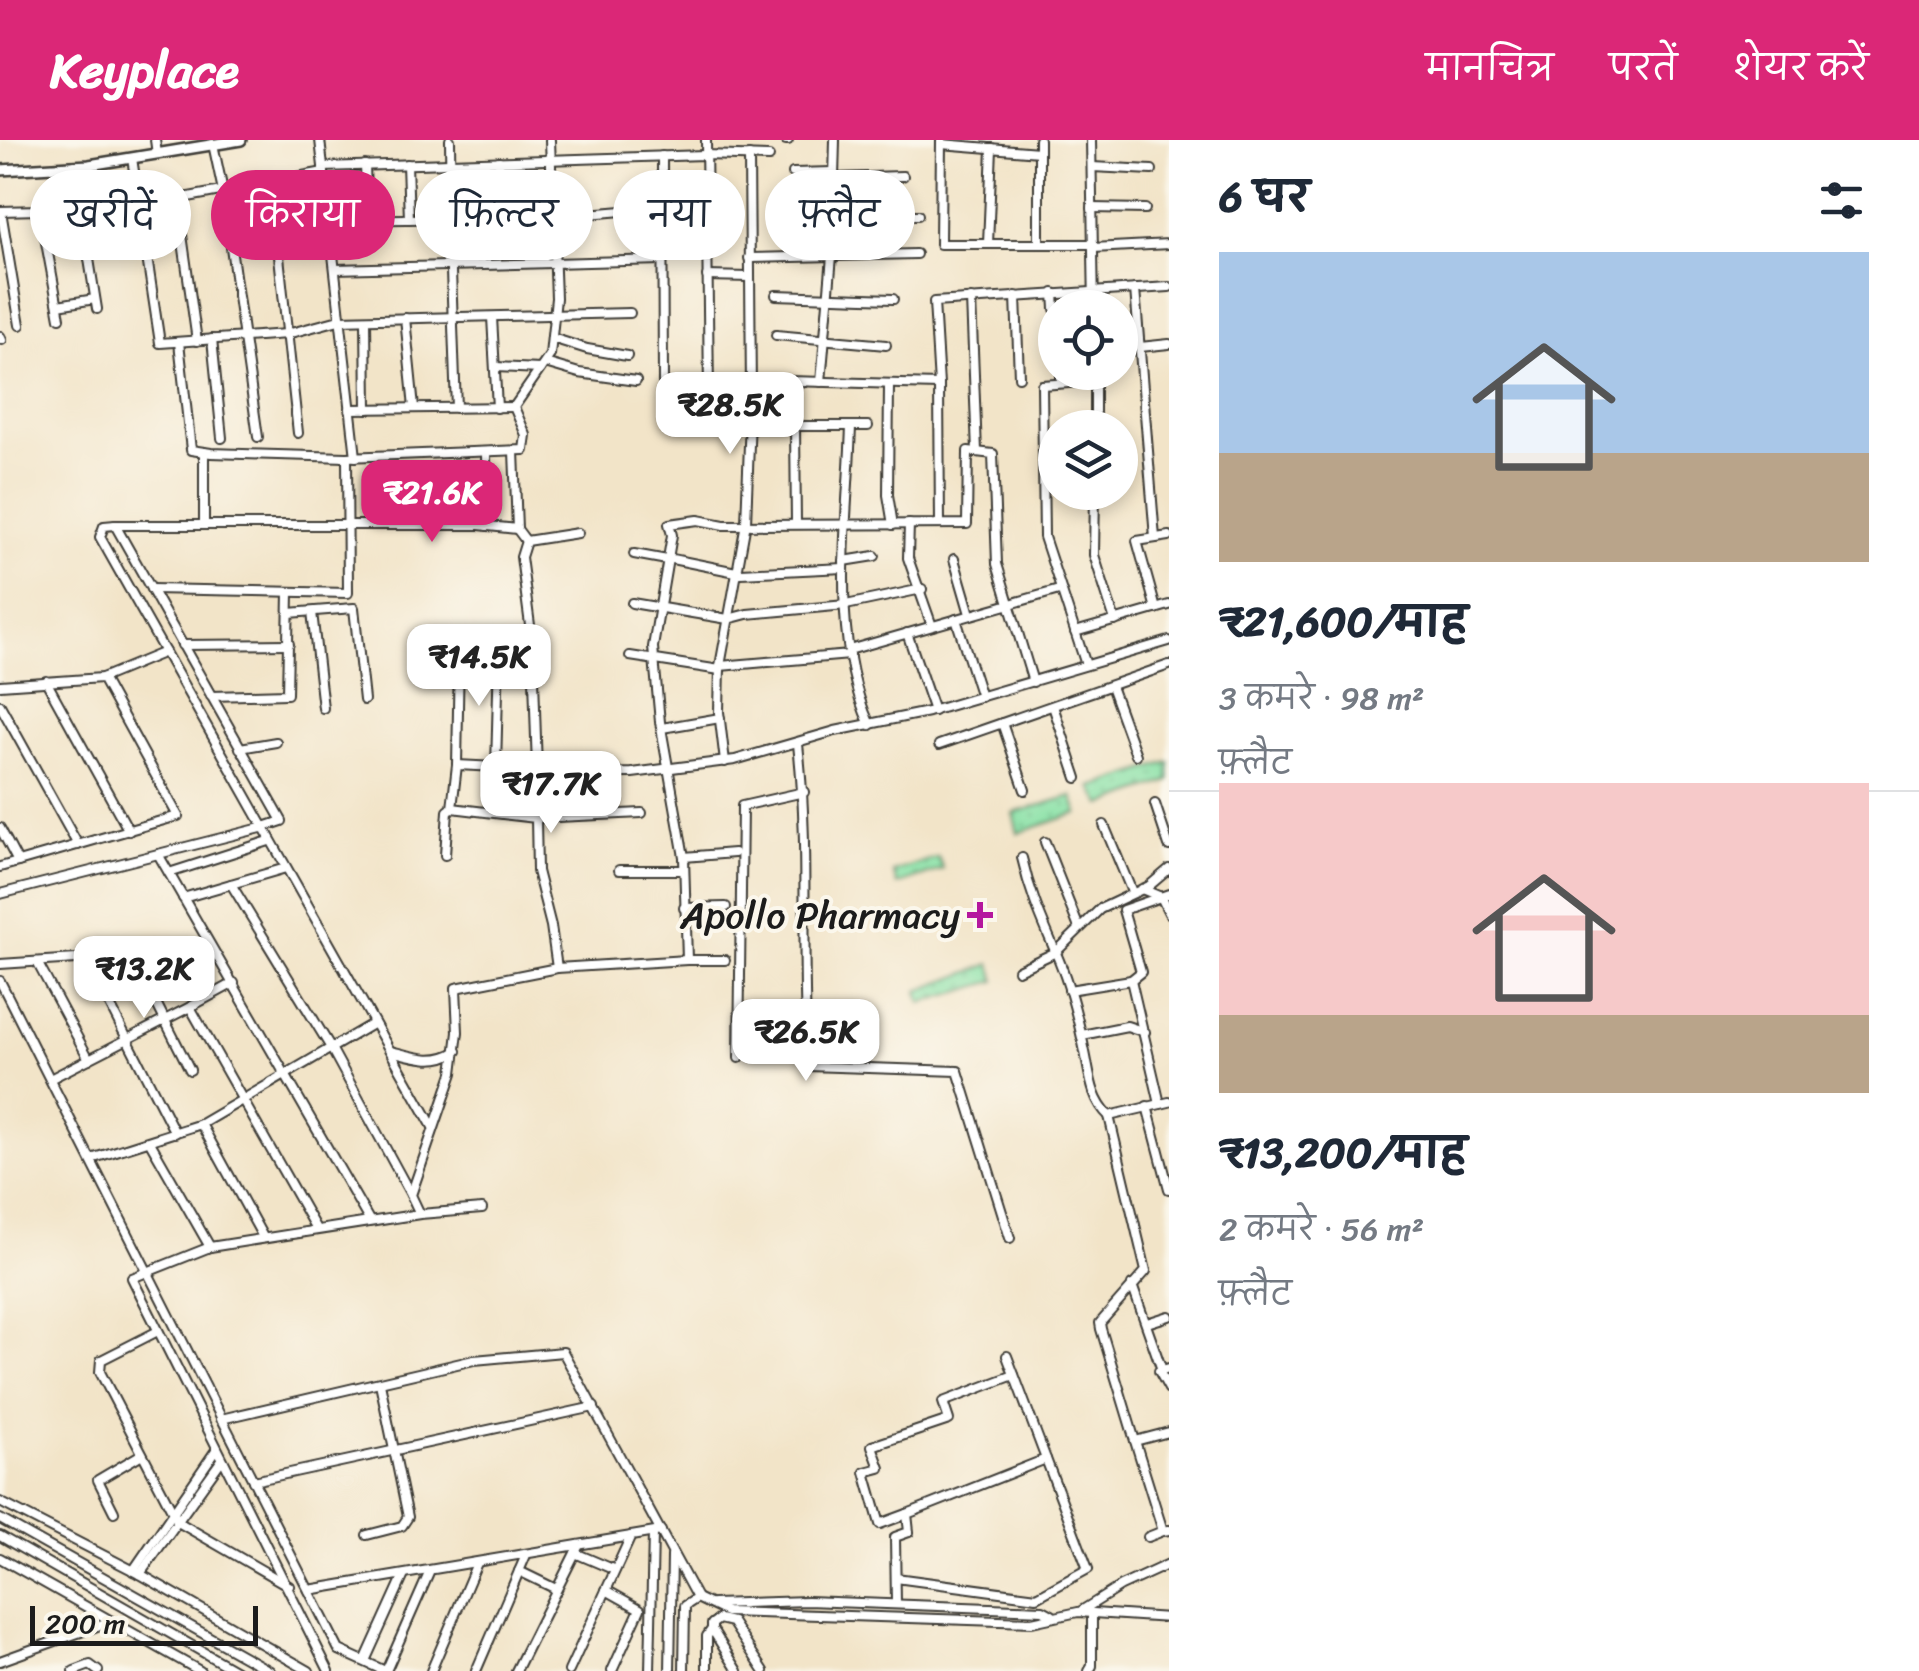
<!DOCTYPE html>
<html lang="hi">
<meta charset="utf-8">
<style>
:root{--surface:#fff;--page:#f2f2f3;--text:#1f2937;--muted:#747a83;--line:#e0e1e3;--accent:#db2777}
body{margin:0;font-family:Sriracha,"Playpen Sans Deva",sans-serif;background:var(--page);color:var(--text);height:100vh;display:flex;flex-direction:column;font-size:38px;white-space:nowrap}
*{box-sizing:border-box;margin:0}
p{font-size:32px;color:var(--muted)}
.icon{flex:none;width:55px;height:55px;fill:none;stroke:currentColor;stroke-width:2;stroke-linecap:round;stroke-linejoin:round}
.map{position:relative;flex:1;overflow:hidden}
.details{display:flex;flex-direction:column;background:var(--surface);width:750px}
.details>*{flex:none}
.hud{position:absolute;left:30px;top:30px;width:950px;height:90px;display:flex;gap:20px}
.controls{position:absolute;left:1038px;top:150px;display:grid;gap:20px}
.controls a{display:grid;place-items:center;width:100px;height:100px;border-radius:50%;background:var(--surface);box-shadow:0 5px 15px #0003;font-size:50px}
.scale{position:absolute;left:30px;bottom:25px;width:228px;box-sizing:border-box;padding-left:10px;border:5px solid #1c1c1c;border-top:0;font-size:28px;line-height:35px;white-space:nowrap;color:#1c1c1c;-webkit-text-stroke:8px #fbf7ec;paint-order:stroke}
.price{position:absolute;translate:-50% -85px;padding:0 22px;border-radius:20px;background:#fff;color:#222;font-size:32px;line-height:65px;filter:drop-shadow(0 2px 5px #0008)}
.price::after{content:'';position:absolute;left:50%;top:60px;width:30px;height:22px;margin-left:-15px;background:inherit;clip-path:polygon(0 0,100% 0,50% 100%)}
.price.selected{background:var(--accent);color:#fff}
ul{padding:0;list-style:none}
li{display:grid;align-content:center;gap:20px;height:530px;padding:0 50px}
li+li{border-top:2px solid var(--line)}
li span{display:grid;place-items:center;height:310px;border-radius:0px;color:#555}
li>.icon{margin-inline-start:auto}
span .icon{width:180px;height:180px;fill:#fffc;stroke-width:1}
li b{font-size:42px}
h2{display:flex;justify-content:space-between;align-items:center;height:120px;padding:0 50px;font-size:42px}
.tag{padding:0 35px;border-radius:45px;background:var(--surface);box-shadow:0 5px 15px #0003;font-size:35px;line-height:90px}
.tag.selected{background:var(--accent);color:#fff}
header{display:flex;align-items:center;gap:60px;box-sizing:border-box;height:140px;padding:0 50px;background:var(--accent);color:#fff}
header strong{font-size:48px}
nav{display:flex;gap:55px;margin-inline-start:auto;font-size:35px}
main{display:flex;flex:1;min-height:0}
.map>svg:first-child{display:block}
</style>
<header>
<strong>Keyplace</strong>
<nav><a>मानचित्र</a><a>परतें</a><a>शेयर करें</a></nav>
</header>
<main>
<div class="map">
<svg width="1169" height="1531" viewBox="0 0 1169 1531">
<defs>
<pattern id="park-dots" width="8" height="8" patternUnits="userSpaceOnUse" patternTransform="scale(2.5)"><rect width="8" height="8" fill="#88e1a6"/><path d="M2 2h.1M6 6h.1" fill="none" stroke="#75c08e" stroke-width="1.8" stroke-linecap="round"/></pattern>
</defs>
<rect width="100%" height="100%" fill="#fbf7ec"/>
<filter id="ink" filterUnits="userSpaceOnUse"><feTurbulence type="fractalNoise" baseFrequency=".01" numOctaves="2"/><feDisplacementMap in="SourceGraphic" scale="20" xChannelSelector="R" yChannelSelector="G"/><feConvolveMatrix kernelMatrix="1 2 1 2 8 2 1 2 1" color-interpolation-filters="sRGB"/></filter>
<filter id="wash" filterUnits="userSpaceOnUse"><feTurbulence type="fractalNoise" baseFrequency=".0048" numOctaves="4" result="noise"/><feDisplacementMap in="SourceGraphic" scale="40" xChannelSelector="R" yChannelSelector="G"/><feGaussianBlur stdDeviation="2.25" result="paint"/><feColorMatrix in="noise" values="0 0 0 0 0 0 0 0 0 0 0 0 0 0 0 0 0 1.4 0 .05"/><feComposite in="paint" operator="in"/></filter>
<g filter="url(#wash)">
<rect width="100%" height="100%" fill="#f2e4c8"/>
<g fill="url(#park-dots)" stroke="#527e61" stroke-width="2.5">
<path d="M1169,622V641L1102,665L1092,647Z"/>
<path d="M1072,656L1078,673L1018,693L1013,673Z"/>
<path d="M938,717L943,729L897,745L893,732Z"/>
<path d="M991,824L996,841L921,863L918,851Z"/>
</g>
</g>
<g filter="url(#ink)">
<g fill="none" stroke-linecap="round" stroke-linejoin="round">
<g stroke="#3c3a36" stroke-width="12">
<g id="minor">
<path d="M155,0L157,14"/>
<path d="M320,0L356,317"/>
<path d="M450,0L451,78"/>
<path d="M706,0L709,253"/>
<path d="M786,0H788"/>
<path d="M941,0L940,104H1093"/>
<path d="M1039,0V104"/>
<path d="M1091,0L1094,168"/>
<path d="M213,4L223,51L258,297"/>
<path d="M941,4L1039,12"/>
<path d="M662,16L663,242L689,251H751"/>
<path d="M132,18L160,203L287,194L339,180L630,173"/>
<path d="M499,21L501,77"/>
<path d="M407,24L409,79"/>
<path d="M75,25L81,69"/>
<path d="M365,25L367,80"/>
<path d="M323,27L705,15L769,17"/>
<path d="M1092,27L1152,30"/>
<path d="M793,33L834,32"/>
<path d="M834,38L903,36"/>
<path d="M271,42L298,293"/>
<path d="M177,59L197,201"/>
<path d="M1092,68L1145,69"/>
<path d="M40,70L60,178"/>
<path d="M118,70L324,32"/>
<path d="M0,71L81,69L97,169"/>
<path d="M1,71L20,185"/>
<path d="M833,74L918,75"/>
<path d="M775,77H833"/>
<path d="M329,80L554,77L622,71"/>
<path d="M450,104L456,268"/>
<path d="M988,104L992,8"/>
<path d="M1093,108L1169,104"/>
<path d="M749,118L916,114"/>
<path d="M335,129L662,120"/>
<path d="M707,136L750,137"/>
<path d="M1135,149L1155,398"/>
<path d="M1054,153L1055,169"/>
<path d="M776,155L893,159"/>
<path d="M1016,156L1019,237"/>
<path d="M971,159L977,312"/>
<path d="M58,165L95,159"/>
<path d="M492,177L497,268"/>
<path d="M405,178L414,268"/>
<path d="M366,180L367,269"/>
<path d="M776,195L886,205"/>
<path d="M0,196L2,200"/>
<path d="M552,198L587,209L627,216"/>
<path d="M212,199L222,298"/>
<path d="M179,202L191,310L211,313L347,317L524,310L526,295L514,267L550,215L556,158L550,0"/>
<path d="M1140,207L1169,204"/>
<path d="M545,223L579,233L636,241"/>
<path d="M496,227L540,229"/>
<path d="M1061,232V238"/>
<path d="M750,240L939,245"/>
<path d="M821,242L832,116L835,0"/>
<path d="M889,244L888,355L893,385"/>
<path d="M350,269L514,267"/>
<path d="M851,286C848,381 829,497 870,585"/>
<path d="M1095,288V232"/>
<path d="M514,311L517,389L526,401"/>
<path d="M204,312V384"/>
<path d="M486,313L487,386"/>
<path d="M1095,352L1094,415L1115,481"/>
<path d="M796,383L795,286H868"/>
<path d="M909,384L908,418L932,486"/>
<path d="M940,384L939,245L934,162L1169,147"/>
<path d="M115,385H479L517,389"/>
<path d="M526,401L521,417L533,508L537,629L542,634L632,633L735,620L835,591L928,572L1169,501"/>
<path d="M526,401L578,393"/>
<path d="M634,414L667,420"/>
<path d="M667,418L741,433L844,428"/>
<path d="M954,419L970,474"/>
<path d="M844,421L875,416"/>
<path d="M151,449L348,453L347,317"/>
<path d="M632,463L728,479L747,474L846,465L922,449"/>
<path d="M1156,469L1137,401L1169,396"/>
<path d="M312,472L323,568"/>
<path d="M289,473L354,468L364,560"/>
<path d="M956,479L981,557"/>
<path d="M1075,492L1169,465"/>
<path d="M907,493L934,571"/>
<path d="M182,505L289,504"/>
<path d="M849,510L1059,450"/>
<path d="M630,516L720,530"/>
<path d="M1086,525L1044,397L1042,245L1096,241"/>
<path d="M720,526L850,515"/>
<path d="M46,541L129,691"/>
<path d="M0,545L102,538L165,512"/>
<path d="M1111,546L1136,615"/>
<path d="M211,556L287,554L289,452"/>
<path d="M0,565L78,705"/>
<path d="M1053,566L1077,638"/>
<path d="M1002,583L1025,650"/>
<path d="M662,588L720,578"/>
<path d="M798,604C810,712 800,818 808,926L958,931L1010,1098"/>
<path d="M939,605L1169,525"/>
<path d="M240,608L276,602"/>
<path d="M725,622L719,572L720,526L746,383L751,251L749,16"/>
<path d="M457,625L537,629"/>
<path d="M496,627L499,513"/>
<path d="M542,634L536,678L642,673"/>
<path d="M1155,664L1169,706"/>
<path d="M452,668L457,625L459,514"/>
<path d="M1104,685L1132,752"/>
<path d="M0,688L18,722L178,676L102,538"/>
<path d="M1045,702L1079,788"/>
<path d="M158,714L369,1080"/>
<path d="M445,715L448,671L452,668L536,678L537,731L551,786L557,828"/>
<path d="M684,717L734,713"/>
<path d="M1022,718C1030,754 1042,780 1056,813C1070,845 1078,878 1085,912C1090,935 1091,959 1109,976L1169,962"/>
<path d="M0,727L18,722"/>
<path d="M619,730H683"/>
<path d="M169,733L269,701"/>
<path d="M231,744L331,908L411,1055"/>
<path d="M1142,749L1161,757L1169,773"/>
<path d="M0,754L261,688L282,681L115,385L104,386L100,397L433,987"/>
<path d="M183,758L286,728"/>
<path d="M684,768L726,767"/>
<path d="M132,815L190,930"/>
<path d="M86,818L175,993"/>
<path d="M687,820H725"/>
<path d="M37,822L89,919"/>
<path d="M0,824L183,812"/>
<path d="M1018,830L1056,812L1100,769L1149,746L1169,729"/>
<path d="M1131,840L1160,964"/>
<path d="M0,841L339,1510L385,1531"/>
<path d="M234,843L190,867L316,1089"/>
<path d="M1069,850L1131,840L1141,832L1123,770L1169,754"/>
<path d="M1082,895L1127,886L1145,892"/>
<path d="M391,911C414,917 436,925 457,911"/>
<path d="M739,918L742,666L804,652"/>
<path d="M50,939L190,867"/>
<path d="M1147,966L1169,1049"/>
<path d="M1109,976L1146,1131L1100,1183L1101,1189L1135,1301L1169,1292"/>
<path d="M150,1002L210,1107"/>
<path d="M91,1019L201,984"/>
<path d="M482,1069L420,1074L411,1055L453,933L458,892L456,848L557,828L687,820L684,717L660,582L653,507L672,395L669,384L698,380L724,385L967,384L968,311L993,314L997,424L1033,542"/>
<path d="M263,1097L201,984L374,883"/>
<path d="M1132,1145L1162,1230"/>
<path d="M1147,1183L1169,1176"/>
<path d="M158,1191L101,1220L100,1232L178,1382L289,1446"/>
<path d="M1169,1228L1159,1231L1169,1249"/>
<path d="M221,1279L474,1220L563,1212L697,1458"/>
<path d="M1135,1301L1163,1391L1169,1390"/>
<path d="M253,1341L594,1267"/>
<path d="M0,1362L140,1434L309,1531"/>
<path d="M114,1372L98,1340L142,1314"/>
<path d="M907,1374L880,1384L865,1332L880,1328L872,1306L949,1280L943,1262L1014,1235"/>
<path d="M0,1379L270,1531"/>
<path d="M367,1395L402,1386L408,1377L380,1243"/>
<path d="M0,1396L236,1531"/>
<path d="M1148,1397L1163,1391"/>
<path d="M575,1413L615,1430"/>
<path d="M0,1418L200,1531"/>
<path d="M133,1431L216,1310"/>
<path d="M519,1431L556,1449"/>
<path d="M140,1434L221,1321"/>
<path d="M896,1438L1037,1457L1088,1429L1046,1319"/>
<path d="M309,1450L661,1391"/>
<path d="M606,1450L640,1469L612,1531"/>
<path d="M713,1464L808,1461L1043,1470L1052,1475"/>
<path d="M896,1464L895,1397L909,1392L907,1374L1046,1319L1007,1216"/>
<path d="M1081,1471L1121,1446L1169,1424"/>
<path d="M712,1489V1484L719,1479L732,1482L764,1531"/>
<path d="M0,1521L111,1481"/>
<path d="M365,1521L404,1435"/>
<path d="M74,1531L90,1525L98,1531"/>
<path d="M329,1531L132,1138L210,1107L420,1074"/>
<path d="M386,1531L430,1431"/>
<path d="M431,1531L477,1423"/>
<path d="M476,1531L526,1415"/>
<path d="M516,1531L579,1405"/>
<path d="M569,1531L631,1396"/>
<path d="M650,1531L653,1393"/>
<path d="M670,1531L672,1416"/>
<path d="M684,1531L685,1466L697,1458L726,1472L1032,1482L1078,1472L1169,1478"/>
<path d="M707,1531V1496L712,1489L738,1531"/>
<path d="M1089,1531L1092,1526V1473"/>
</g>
</g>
<g stroke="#3c3a36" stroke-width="14">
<path id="tertiary" d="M0,30L89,25L241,0"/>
</g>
<use href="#minor" stroke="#fff" stroke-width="8"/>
<use href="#tertiary" stroke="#fff" stroke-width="9"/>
</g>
</g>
<path fill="#b5179e" stroke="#fbf7ec" stroke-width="4" d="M975 760h10v10h10v10h-10v10h-10v-10h-10v-10h10z"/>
<g text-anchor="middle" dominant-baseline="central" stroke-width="8" stroke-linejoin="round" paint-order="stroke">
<g font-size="38" fill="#1c1c1c" stroke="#fbf7ec" text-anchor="end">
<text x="960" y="775">Apollo Pharmacy</text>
</g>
</g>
</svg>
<div class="controls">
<a><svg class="icon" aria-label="locate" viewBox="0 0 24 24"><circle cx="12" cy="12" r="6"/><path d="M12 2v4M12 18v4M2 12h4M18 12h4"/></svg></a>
<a><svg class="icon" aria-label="layers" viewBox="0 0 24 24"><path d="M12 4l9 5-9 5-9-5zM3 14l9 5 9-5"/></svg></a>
</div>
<div class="scale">200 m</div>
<b class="price" style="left:730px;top:317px">₹28.5K</b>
<b class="price selected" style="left:432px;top:405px">₹21.6K</b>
<b class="price" style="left:479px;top:569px">₹14.5K</b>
<b class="price" style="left:551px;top:696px">₹17.7K</b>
<b class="price" style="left:144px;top:881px">₹13.2K</b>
<b class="price" style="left:806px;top:944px">₹26.5K</b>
<div class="hud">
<a class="tag">खरीदें</a>
<a class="tag selected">किराया</a>
<a class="tag">फ़िल्टर</a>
<a class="tag">नया</a>
<a class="tag">फ़्लैट</a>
</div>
</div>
<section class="details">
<h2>6 घर<svg class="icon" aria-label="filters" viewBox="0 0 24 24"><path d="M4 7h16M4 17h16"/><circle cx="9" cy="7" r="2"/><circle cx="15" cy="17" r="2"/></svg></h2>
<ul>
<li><span style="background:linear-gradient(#a9c7e8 65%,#b9a48a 0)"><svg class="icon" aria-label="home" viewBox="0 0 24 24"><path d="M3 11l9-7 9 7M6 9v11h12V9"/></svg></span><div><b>₹21,600/माह</b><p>3 कमरे · 98 m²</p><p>फ़्लैट</p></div></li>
<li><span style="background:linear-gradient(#f6c9c9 75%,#b9a48a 0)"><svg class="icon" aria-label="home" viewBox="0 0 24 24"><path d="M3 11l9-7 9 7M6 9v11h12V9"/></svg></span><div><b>₹13,200/माह</b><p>2 कमरे · 56 m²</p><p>फ़्लैट</p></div></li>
</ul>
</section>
</main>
